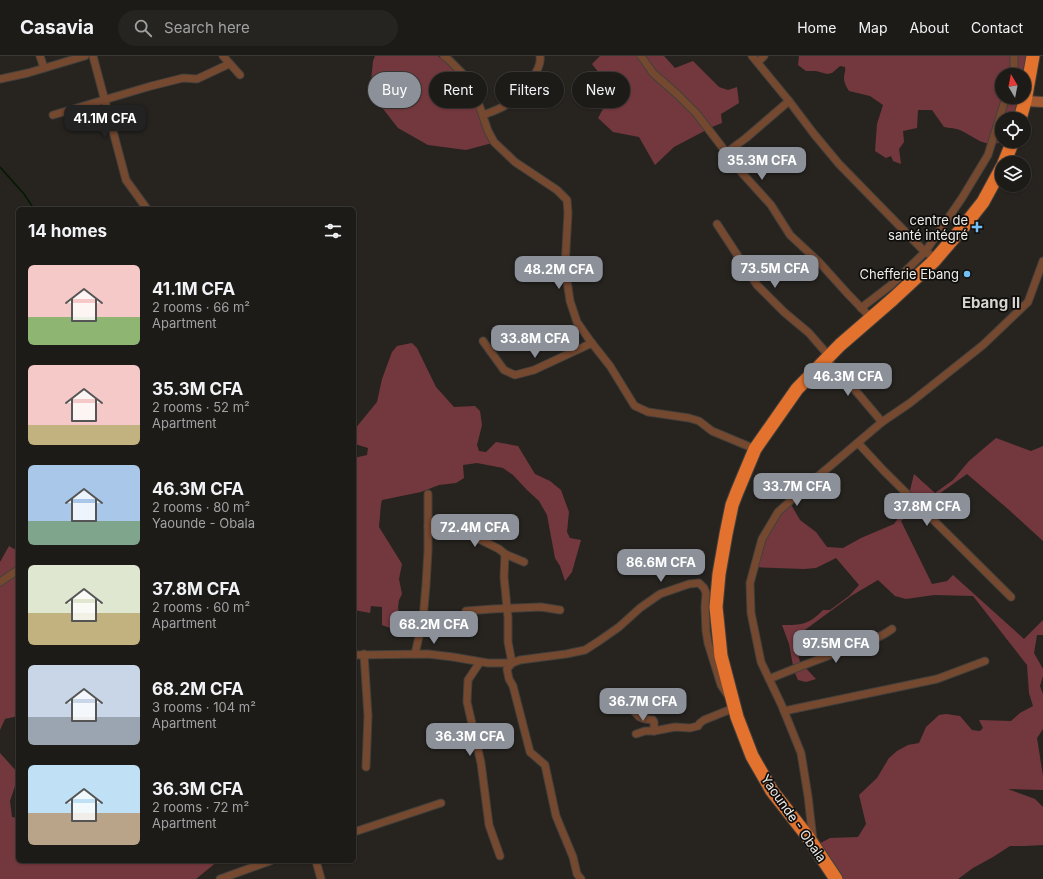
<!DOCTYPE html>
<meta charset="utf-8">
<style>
:root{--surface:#1d1b18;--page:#252421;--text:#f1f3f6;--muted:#a0a1a2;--line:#3b3937;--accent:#8c9099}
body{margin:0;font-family:Inter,sans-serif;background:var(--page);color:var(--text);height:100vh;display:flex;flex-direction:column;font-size:15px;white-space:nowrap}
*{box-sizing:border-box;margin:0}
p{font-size:13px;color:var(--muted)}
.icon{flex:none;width:22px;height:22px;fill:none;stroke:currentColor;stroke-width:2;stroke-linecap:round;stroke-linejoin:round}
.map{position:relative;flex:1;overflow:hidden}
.side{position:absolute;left:16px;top:151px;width:340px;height:656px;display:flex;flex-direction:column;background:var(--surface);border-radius:6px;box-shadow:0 1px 3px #0004,0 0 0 1px var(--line)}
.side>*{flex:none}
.top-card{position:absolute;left:368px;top:16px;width:380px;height:36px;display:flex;gap:8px}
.needle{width:26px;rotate:350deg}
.fabs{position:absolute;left:995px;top:12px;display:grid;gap:8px}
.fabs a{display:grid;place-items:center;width:36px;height:36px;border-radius:50%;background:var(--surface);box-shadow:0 1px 3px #0004,0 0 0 1px var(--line);font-size:20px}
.price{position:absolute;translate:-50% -34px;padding:0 9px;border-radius:8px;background:var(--accent);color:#fff;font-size:13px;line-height:26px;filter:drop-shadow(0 1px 2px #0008)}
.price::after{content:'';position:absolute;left:50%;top:24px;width:12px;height:9px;margin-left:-6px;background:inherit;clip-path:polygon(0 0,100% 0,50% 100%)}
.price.on{background:#222;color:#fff}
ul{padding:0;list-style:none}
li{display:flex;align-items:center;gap:12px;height:100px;padding:0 12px}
li span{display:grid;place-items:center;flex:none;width:112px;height:80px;border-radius:6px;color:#555}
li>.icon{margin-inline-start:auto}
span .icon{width:48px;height:48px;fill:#fffc;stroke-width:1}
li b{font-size:17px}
h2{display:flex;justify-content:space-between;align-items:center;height:48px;padding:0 12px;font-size:17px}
.chip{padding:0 14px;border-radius:18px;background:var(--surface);box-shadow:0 1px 3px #0004,0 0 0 1px var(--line);font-size:14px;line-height:36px}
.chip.on{background:var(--accent);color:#fff}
header{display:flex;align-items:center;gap:24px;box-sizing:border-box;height:56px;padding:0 20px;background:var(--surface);border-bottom:1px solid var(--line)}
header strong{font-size:19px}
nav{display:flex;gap:22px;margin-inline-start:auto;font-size:14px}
.search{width:280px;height:36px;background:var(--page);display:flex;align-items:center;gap:10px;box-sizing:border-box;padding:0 14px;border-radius:22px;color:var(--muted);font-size:15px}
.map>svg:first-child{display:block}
</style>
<header>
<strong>Casavia</strong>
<div class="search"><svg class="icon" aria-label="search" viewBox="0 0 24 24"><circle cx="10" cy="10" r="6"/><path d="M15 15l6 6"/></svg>Search here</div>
<nav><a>Home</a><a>Map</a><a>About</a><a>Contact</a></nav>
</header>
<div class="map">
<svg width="1043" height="823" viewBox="0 0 1043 823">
<rect width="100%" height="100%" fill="#272420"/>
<g fill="#73383d" fill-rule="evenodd">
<path d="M375,0H438C467,19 481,56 496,86L466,94L428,89L398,72L370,36L373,5Z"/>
<path d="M600,0H664L675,12L693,5L719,31L728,34L737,31L739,47L721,58L722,67L712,71L674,91L655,109L639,81L613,76L598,62L613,35L592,8Z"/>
<path d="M799,0H1032L1020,63H1002L1003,85C986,93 976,82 962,75C957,72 949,72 944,71L932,54H918L917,72L903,75L904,86L899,93L901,108L893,105L891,100L886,102L875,95L877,68L883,49L870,40L849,35C846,31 844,26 844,22C844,17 846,16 845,11L840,10L832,17L827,18L816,15H806L798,9ZM1002,19H1024V41H1002Z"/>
<path d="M412,287L417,292L436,331L454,351L475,350L480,355L482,369L477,389L479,395L486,396L496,386L518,390L535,418L550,425L561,434L569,456L567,476L570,482L581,484L572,516L565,525L560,510L555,502L547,459L539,445L527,434L513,419L503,412L477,407L463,409L464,422L456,427L439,429L421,436L382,444L381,448L379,471L402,508L399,523L402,538L399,544L398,551L399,558L405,560L419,563L420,570L411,580L382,569V551L371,550L370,557L354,554V402L367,399L368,392L355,388L354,374L377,346L382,323L392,296L397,290Z"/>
<path d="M996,382L1031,395L1043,390V485L1008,453L967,418L901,465L932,528L947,525L953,519L1024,583L1043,564V579H1037L1034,597L1043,613V620L1040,630L1043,638V673L1037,682L1043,720V734L1008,733L1035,743L1043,751V789L1025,790H1010L993,801L973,812L958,823H837L813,791L830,782L858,781L866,768L859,739L877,722L889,702L897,695L908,689L919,687L926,671L939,659L946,658L960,660L972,674L980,675L983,672L979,664L1011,665L1020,657L1033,650L1029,637L1027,609L973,540L934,539L906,543L895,540L878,524L851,540L794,582L800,606L816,623L806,626L798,624L794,615L789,588L782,569C802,569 808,569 823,554H830L849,540L859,529L836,502L816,512L804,513L752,511L765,487L775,460L789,445L800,464L816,476L827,491L843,492L861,482L894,468L906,451L914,418L935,437L953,424L969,405Z"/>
<path d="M9,490L14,493L18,492V660L5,663L0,674V506Z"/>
<path d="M0,697L18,717V721L10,745L12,761L18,762V805H218L196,823H0Z"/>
</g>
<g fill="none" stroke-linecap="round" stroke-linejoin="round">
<path stroke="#001a02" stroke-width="1.5" d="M0,111L24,138L34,153"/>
<g stroke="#43403c" stroke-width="9">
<g id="street">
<path d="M40,0L44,12"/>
<path d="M93,0L126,124L147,153"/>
<path d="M223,0L240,19"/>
<path d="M444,0L449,4L464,19L477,43L488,75L494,86L515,106L557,134L567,144L568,157L565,211L570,245L577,266L591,286L610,310L634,349L635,350L648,356L689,362L699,365L712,375L755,393"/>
<path d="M641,0L653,17L678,39L696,57L742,117L771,149L790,179L819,206L847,237L871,262"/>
<path d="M752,0L789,45L814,78L839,108L925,196L937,202"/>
<path d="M758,6L764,0"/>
<path d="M1012,19L1014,12V0"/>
<path d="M0,23L28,17L85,0"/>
<path d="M53,59L151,30L183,22L197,23L229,8"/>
<path d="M483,59C492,56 502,52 509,47C520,39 543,14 540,0"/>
<path d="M726,97L746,82L789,45"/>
<path d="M717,168L757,229L784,256L809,277L829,300"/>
<path d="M861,252L891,229L925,196L962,142L988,99L1006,41"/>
<path d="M483,285L504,314L515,319L534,314L592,287"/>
<path d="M825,304L839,315L882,366"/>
<path d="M858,387L884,415L1011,541"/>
<path d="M428,470L467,477L499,493L505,498L524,506"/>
<path d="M505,498L504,521L508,562V586L512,607L507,613L509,623L513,630L530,696L545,709L556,760L573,801L577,818L581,823"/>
<path d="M0,526L18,514"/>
<path d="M466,555L493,553L541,551L560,554"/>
<path d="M364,598L368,660L366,711"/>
<path d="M415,598L423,563L426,529L428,495V438"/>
<path d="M354,599L428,598L453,601L488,607H512L520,604L566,598L585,594L599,585L619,571L640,552L660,538L689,528L699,527L704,532L706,537L705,551L706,575L708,587L721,629L727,638"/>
<path d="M480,606L468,624L467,646L481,707L489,769L500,800"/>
<path d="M769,623C793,613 817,604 841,595C858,589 877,584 892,573"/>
<path d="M634,655C642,665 642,662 653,664L654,666V675L675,671L690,672L698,670L700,667L704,664L734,652"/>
<path d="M784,655L937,623L985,605"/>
<path d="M636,678L645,675H654"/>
<path d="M354,776L441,747"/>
<path d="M813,784L808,740L801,697L782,650L761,606L751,557L750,527L762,483L778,456L809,428L882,366L910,347L983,289L1028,246L1043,205"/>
<path d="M316,805L321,823"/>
<path d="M220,823L270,805"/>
</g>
</g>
<g stroke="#43403c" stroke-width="12">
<path id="secondary" d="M1025,45L1043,46"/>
</g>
<g stroke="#43403c" stroke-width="15">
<g id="highway">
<path d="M1020,63L1025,45L1033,0"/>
<path d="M1004,107L1013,85"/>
<path d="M836,823L808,781L772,735L752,700L737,661L721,600L716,551L719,518L726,478L732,449L737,436L755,393L797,333L840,289L893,243L934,205L964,170L983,146L1002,111"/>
</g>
</g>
<use href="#street" stroke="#754830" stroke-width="7"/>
<use href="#secondary" stroke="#a15931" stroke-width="10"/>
<use href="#highway" stroke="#e2722e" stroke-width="13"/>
</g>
<g fill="#74c0f6" stroke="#0f0e0c" stroke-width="1.5">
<path d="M975 165h4v4h4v4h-4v4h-4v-4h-4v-4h4z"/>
<circle cx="967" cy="218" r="4"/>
</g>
<g text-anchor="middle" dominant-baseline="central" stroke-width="3.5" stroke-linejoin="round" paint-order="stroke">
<g font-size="13" fill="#edece9" stroke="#0f0e0c" text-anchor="end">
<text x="968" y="164">centre de<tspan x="968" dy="15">santé intégré</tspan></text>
<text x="959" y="218">Chefferie Ebang</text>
</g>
<g font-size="13" fill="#edece9" stroke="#0f0e0c">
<text transform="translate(794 762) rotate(55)">Yaounde - Obala</text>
</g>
<g font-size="15" font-weight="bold" fill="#d8d4cf" stroke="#0f0e0c">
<text x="991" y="246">Ebang II</text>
</g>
</g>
</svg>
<div class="fabs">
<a><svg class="needle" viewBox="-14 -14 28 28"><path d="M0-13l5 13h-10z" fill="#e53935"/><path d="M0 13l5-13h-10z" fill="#a0a1a2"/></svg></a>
<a><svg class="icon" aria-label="locate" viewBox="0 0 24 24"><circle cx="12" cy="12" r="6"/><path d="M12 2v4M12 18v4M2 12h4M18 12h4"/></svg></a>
<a><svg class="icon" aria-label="layers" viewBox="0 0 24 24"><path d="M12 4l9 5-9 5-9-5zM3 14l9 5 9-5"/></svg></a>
</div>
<b class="price on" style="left:105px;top:83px">41.1M CFA</b>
<b class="price" style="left:762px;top:125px">35.3M CFA</b>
<b class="price" style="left:775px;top:233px">73.5M CFA</b>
<b class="price" style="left:559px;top:234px">48.2M CFA</b>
<b class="price" style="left:535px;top:303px">33.8M CFA</b>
<b class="price" style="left:848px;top:341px">46.3M CFA</b>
<b class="price" style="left:797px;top:451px">33.7M CFA</b>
<b class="price" style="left:927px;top:471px">37.8M CFA</b>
<b class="price" style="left:475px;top:492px">72.4M CFA</b>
<b class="price" style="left:661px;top:527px">86.6M CFA</b>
<b class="price" style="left:434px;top:589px">68.2M CFA</b>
<b class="price" style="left:836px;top:608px">97.5M CFA</b>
<b class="price" style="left:643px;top:666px">36.7M CFA</b>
<b class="price" style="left:470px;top:701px">36.3M CFA</b>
<div class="top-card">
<a class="chip on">Buy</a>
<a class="chip">Rent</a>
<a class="chip">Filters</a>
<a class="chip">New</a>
</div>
<section class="side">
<h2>14 homes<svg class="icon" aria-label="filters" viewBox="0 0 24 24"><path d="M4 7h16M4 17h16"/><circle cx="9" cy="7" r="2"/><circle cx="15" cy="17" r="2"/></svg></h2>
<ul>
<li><span style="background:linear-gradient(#f6c9c9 65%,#8fb573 0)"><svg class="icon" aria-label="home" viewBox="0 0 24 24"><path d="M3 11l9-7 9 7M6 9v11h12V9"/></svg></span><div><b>41.1M CFA</b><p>2 rooms · 66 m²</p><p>Apartment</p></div></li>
<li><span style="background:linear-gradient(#f6c9c9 75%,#c2b280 0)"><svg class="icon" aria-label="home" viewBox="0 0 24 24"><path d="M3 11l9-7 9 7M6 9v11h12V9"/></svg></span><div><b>35.3M CFA</b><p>2 rooms · 52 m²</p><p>Apartment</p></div></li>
<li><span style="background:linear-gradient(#a9c7e8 70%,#7fa58c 0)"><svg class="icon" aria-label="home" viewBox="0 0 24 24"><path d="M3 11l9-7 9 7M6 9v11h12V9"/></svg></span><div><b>46.3M CFA</b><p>2 rooms · 80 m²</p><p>Yaounde - Obala</p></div></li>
<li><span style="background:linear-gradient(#dfe7d0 60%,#c2b280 0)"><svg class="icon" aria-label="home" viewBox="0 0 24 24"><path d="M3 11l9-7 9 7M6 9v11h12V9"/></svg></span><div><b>37.8M CFA</b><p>2 rooms · 60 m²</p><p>Apartment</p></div></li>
<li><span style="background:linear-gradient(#c9d6e8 65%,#9aa5b1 0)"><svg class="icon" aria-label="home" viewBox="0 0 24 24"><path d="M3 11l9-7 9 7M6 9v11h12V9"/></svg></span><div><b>68.2M CFA</b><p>3 rooms · 104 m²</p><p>Apartment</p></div></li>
<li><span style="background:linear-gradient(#bfe0f5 60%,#b9a48a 0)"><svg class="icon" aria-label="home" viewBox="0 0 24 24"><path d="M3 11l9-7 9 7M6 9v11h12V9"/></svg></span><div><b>36.3M CFA</b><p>2 rooms · 72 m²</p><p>Apartment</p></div></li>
</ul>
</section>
</div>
